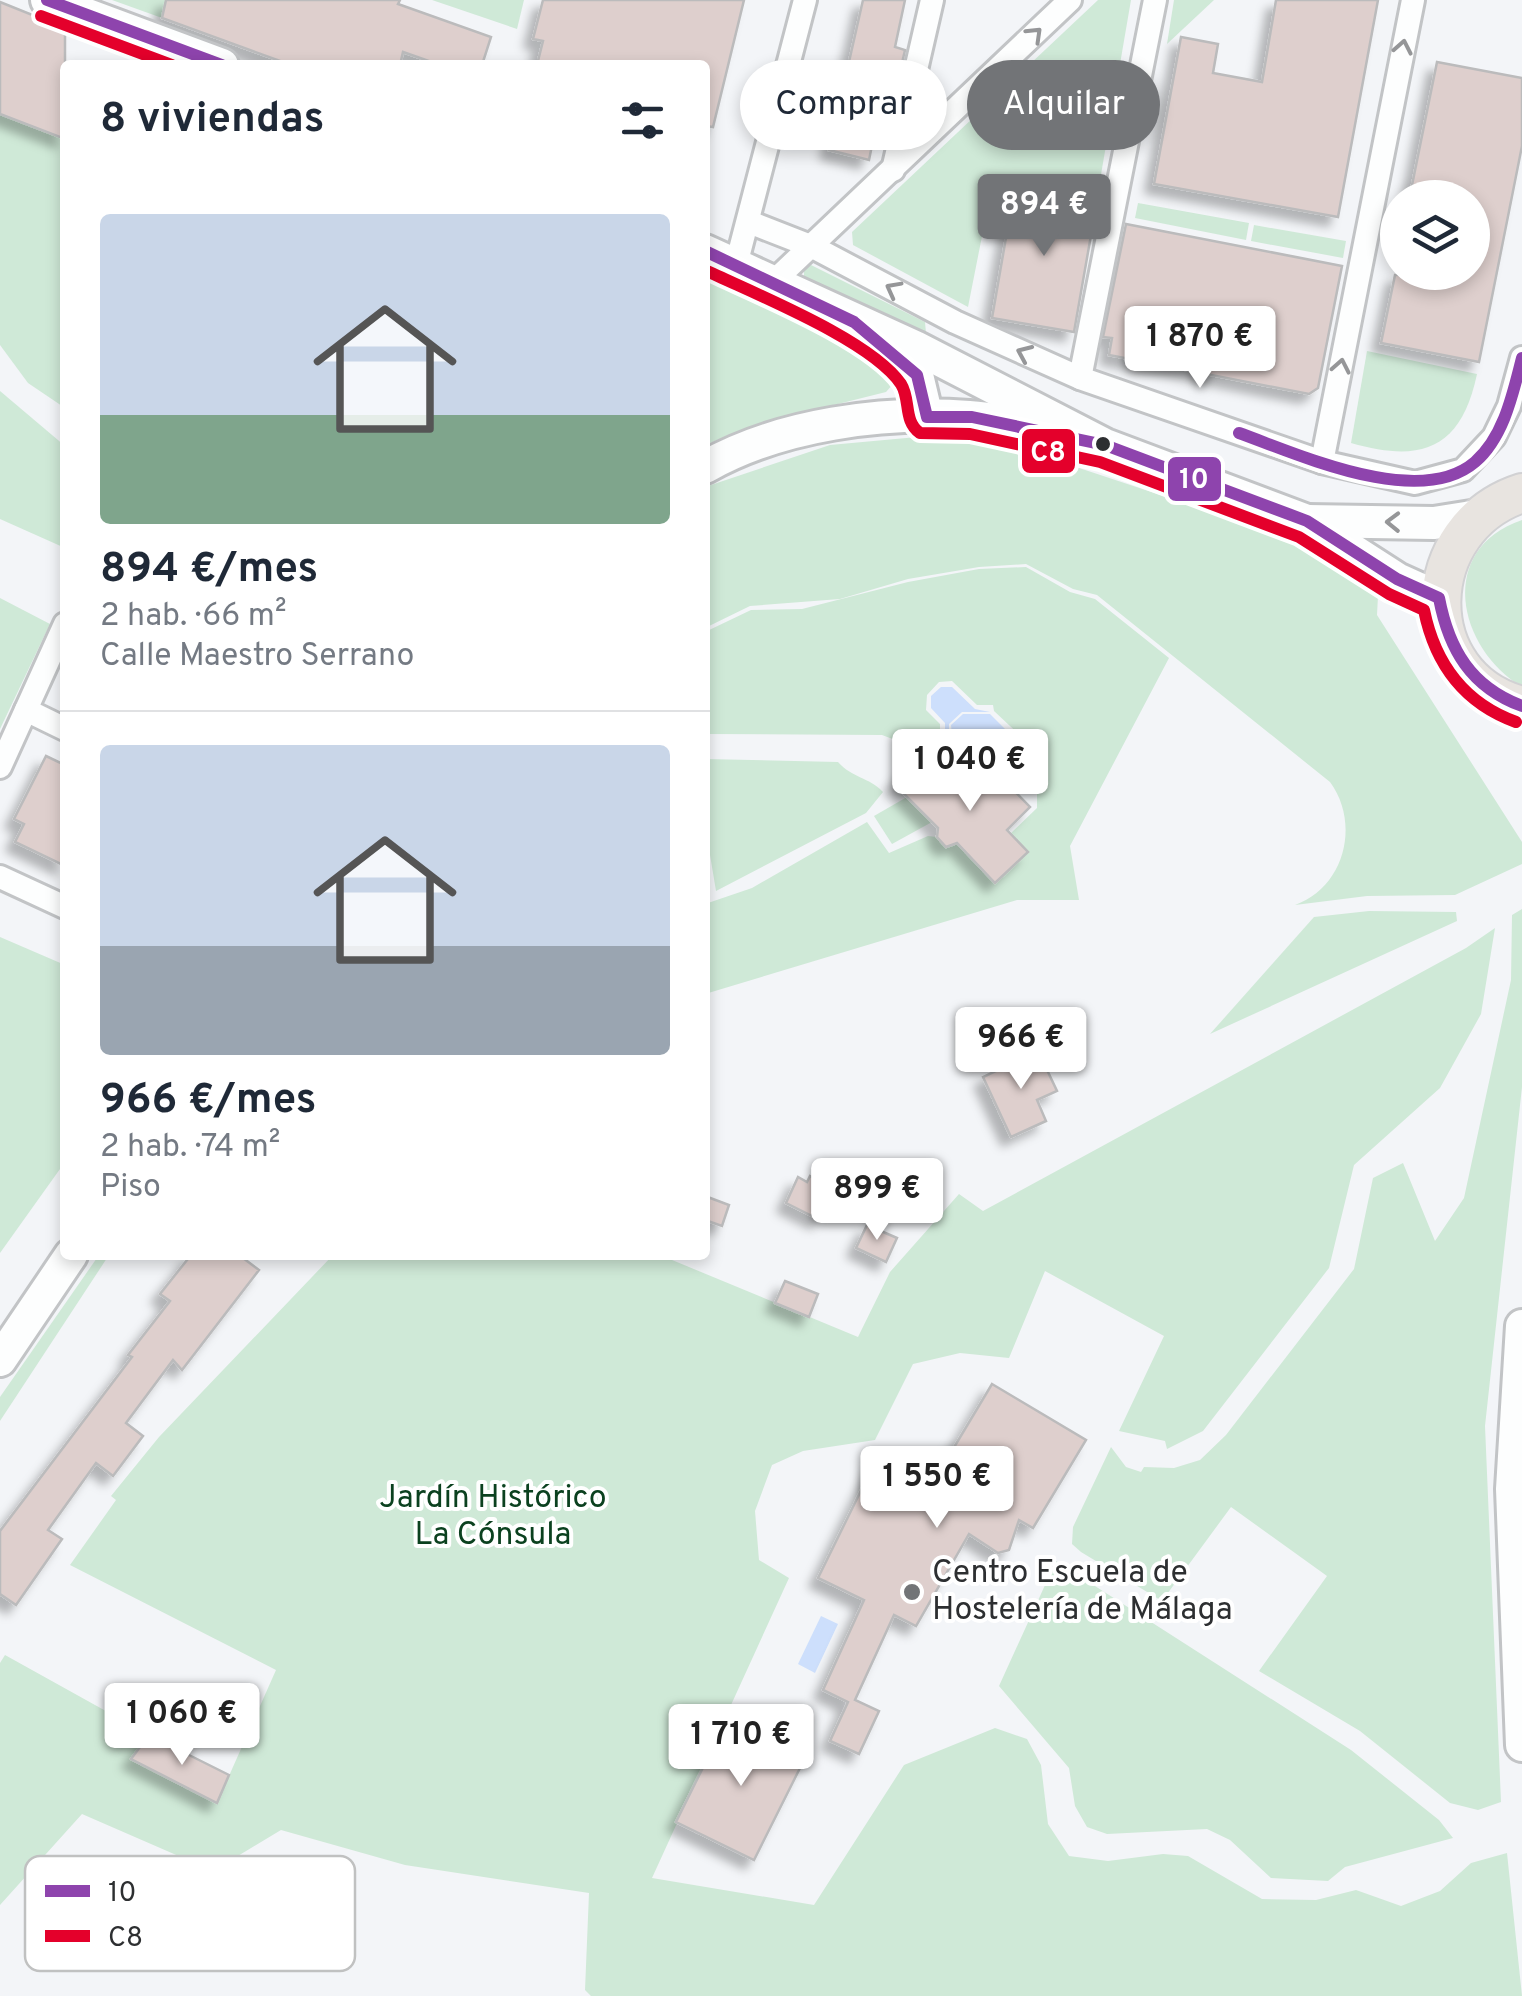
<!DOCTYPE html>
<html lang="es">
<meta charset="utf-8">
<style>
:root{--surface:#fff;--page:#f6f6f7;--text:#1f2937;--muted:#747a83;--line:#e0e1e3;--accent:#727477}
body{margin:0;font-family:Overpass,sans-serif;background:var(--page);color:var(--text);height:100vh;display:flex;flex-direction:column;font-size:38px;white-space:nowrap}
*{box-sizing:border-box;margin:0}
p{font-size:32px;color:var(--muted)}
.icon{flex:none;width:55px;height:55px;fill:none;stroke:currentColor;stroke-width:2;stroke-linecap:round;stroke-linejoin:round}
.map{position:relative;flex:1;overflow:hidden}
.sheet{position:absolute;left:60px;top:60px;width:650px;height:1200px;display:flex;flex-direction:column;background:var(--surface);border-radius:10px;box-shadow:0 5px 15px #0003}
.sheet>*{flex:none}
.top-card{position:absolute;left:740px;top:60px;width:630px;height:90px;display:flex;gap:20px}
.controls{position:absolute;left:1380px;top:180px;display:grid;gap:20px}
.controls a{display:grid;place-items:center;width:110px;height:110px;border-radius:50%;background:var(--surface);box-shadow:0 5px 15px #0003;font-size:50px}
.price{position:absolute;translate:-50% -85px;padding:0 22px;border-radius:10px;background:#fff;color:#222;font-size:32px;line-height:65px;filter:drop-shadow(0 2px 5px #0008)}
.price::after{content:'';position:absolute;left:50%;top:60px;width:30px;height:22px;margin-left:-15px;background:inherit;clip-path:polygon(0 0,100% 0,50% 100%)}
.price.current{background:var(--accent);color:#fff}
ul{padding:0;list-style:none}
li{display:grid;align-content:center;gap:20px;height:530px;padding:0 40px}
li+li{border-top:2px solid var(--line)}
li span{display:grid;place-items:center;height:310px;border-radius:10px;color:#555}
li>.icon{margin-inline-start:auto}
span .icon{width:180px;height:180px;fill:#fffc;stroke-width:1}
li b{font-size:42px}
h2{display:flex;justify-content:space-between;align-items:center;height:120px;padding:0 40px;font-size:42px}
.chip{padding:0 35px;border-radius:45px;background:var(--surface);box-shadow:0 5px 15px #0003;font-size:35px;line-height:90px}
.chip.current{background:var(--accent);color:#fff}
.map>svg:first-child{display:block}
</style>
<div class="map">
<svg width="1522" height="1996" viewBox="0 0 1522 1996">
<defs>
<filter id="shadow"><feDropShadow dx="-9" dy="9" stdDeviation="5" flood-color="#0004"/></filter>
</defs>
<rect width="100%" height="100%" fill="#f3f5f8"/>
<g fill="#cfe9d7">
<path d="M112,0H166L162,18Z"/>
<path d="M432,0H524L517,29Z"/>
<path d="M1098,0H1131L1098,192L1025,179L1016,186L1009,219L986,216L968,307L853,245L852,232Z"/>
<path d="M1174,0H1214L1167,44Z"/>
<path d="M0,114L65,139V408L28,383L0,345Z"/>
<path d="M1138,203L1249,223L1246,240L1135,218Z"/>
<path d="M1254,225L1346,241L1343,258L1251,241Z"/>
<path d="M811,265L925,322L926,333L923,336L804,281V270Z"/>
<path d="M716,278C761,291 877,337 894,383L886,392L754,425L705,445V281Z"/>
<path d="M1367,351L1477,374C1461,450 1421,463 1351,443Z"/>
<path d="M0,391L65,446V548L0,519Z"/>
<path d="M928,436L1037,454L1278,534L1378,596L1377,615L1522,842V864L1455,895L1367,896L1295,905C1344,888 1361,824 1330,782L1097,595L1073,589L1026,564L979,567L908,579L840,599L750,606L705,628V487L830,445Z"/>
<path d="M1522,520V687C1457,648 1436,549 1522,520Z"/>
<path d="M1026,567L1070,592L1095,599L1169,658L1070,846L1079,900H1017L705,994V904L752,888L867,822L889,853L928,836L937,837L946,847L961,842L995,883L1027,852L1010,834L1037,808V787L1017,767L1026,757L1025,740L994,711L993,705H977L952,681L939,682L927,695L926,710L940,724V743L959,746L958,763L934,761L925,751L914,763L903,743L882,735L705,734V632L751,610L802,609L908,582L979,569Z"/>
<path d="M0,598L50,624L0,729Z"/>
<path d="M705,759L838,762C852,778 869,777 883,792L866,813L716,891L705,825Z"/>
<path d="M907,797L932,822L892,844L874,816Z"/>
<path d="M1522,909V1087L1485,1426L1501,1802L1478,1810L1450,1803L1360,1731L1259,1671L1327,1576L1231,1507L1162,1601L1081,1552L1072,1544L1073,1527L1111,1447L1126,1467L1141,1472L1144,1467L1174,1468L1200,1460L1226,1435L1354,1269L1373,1178L1403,1163L1435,1241L1464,1198L1511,980L1512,915Z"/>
<path d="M1369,911L1456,912L1457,921L1210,1034L1314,917Z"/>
<path d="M1495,928L1481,1014L1440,1088L1354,1165L1329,1268L1203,1431L1167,1449L1165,1441L1119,1431L1164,1336L1045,1271L1009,1358L960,1353L913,1364L875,1440L803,1451L772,1465L755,1511L759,1560L789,1578L652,1878L814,1905L904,1765L995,1728L1027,1739L1041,1765L1048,1824L1069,1856L1108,1861L1163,1854L1188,1856L1262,1899L1316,1900L1356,1890L1401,1906L1440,1891L1471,1863L1507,1853L1522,1996H591L585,1990L589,1893L405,1865L281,1830L213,1871L82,1814L0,1905V1663L5,1655L149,1735L131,1760L217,1803L276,1670L70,1565L116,1500L111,1496L159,1437L333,1255H660L858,1337L890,1272L959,1194L983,1211L1466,948Z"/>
<path d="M0,937L65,965V1162L0,1253Z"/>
<path d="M99,1255H109L0,1421V1397Z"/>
<path d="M1056,1561L1351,1750L1439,1820L1453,1838L1345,1867L1328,1881L1271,1878L1230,1840L1207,1829L1107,1834L1087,1827L1075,1806L1069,1768L999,1686Z"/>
</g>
<g fill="#cddffc">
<path d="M941,687H952L975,709L990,712H962L949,724V739H945V723L931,708V696Z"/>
<path d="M963,714H990L1021,745V758L1014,765L996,766L989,759L963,762V741L952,735L951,725Z"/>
<path d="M821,1616L838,1624L815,1673L798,1664Z"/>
</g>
<g fill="#decfcd" stroke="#bbbbbc" stroke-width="2.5" filter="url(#shadow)">
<path d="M166,0H400L398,4L491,37L482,65H440L403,52L400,65H291L162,18Z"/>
<path d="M543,0H744L713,127L705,126V65H537L543,41L533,39Z"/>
<path d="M863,0H905L895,47L905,50L886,134L875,131L869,160L829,150Z"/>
<path d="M1276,0H1378L1338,217L1154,184L1181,37L1218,44L1213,73L1262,82Z"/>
<path d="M0,2L65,28V139L0,114Z"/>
<path d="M1437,62L1522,78V146L1479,362L1381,343L1395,275L1472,272V198L1410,195Z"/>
<path d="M1015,186L1097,201L1074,332L992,318Z"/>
<path d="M1126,224L1342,266L1318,388L1309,394L1109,355L1112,338L1103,337Z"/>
<path d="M46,756L65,765V866L15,842L24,824L14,819Z"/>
<path d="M934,761L965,789L989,765L1030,807L1007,830L1028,852L995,883L957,843L946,847L937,837L938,828L893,783L914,763L923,772Z"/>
<path d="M1038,1051L1057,1091L1037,1100L1046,1121L1011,1137L983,1077Z"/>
<path d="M810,1176L836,1189L820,1220L786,1203L798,1177L807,1182Z"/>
<path d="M705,1196L729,1205L722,1226L705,1220Z"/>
<path d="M867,1225L897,1238L886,1262L856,1248Z"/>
<path d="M191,1255H239L259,1270L182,1370L173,1360L126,1423L143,1436L113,1476L96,1463L48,1530L62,1539L16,1605L0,1594V1531L132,1357L128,1355L170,1301L160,1294Z"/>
<path d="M785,1281L818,1294L809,1317L775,1303Z"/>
<path d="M992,1384L1086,1440L1033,1528L1019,1520L1009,1550L998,1553L969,1534L916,1626L894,1615L855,1700L879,1711L859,1754L830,1741L848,1702L823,1690L864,1600L818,1578L875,1462L929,1489Z"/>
<path d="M728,1717L806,1756L754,1860L676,1822Z"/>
<path d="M149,1735L229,1775L217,1803L131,1759Z"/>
</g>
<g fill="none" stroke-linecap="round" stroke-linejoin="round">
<g stroke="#c2c4c6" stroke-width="28">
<g id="street">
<path d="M893,170L932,0"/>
<path d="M749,222L813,247L955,322L1080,378L1322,462L1415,483L1463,470L1494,437L1509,406L1522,358"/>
<path d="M736,265L805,0"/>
<path d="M773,282L1070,0"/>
<path d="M1080,378L1155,0"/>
<path d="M1322,462L1413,0"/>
<path d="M26,710L65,729"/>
<path d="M0,767L65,624"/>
<path d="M0,877L65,907"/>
</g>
</g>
<g stroke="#c2c4c6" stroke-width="38">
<g id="secondary">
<path d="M47,0L222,65"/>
<path d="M705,251L915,347L1105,445L1307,521L1397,579L1439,598"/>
<path d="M880,344L917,375L927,417"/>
<path d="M705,467C781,424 883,411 969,417C1000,419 1031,429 1061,436"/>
<path d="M1307,521L1434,523L1478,516"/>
<path d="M1522,1326L1512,1489L1522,1745"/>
<path d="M0,1360L71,1255"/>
</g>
</g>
<g stroke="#d1d1d3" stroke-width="42">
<path id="primary" d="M1522,493C1417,527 1412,677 1522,706"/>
</g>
<use href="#street" stroke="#fdfefe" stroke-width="22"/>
<use href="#secondary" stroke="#fdfefe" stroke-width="32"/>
<use href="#primary" stroke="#e8e4e0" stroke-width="38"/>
<g stroke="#fff" stroke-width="20">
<g id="bus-1">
<path d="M47,0L222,65"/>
<path d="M705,251L854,322L917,375L927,417H972L1105,445L1307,521L1397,579L1439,598C1449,650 1471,687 1522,706"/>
<path d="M1239,433C1298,454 1419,510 1475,462C1504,437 1513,393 1522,358"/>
</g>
</g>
<g stroke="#fff" stroke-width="20">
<g id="bus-2">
<path d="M41,16L172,65"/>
<path d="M705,270C755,294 871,340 901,384C911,400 903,421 920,433L970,434L1100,462L1299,537L1389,594L1424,610C1435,664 1464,703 1516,722"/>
</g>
</g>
<use href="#bus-1" stroke="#8e44ad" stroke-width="12"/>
<use href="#bus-2" stroke="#e4002b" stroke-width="12"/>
</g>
<defs><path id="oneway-chevron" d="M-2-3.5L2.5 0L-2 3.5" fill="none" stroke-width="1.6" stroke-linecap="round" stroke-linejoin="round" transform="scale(2.5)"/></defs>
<g stroke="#959698">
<use href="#oneway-chevron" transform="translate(1035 34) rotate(-44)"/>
<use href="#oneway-chevron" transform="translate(1403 47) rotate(-79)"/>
<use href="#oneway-chevron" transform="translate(893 289) rotate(-152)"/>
<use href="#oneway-chevron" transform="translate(1024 353) rotate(-156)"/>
<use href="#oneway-chevron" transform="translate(1341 366) rotate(-79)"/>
<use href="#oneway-chevron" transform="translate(1393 522) rotate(-179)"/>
</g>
<circle fill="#2d2f31" stroke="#fff" stroke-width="4" cx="1103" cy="444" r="9"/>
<circle fill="#727477" stroke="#fff" stroke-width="4" cx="912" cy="1592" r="10"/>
<g text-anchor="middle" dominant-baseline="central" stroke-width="8" stroke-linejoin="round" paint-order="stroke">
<g font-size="32" fill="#0b411f" stroke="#fff">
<text x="493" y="1499">Jardín Histórico<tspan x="493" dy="37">La Cónsula</tspan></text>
</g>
<g font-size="32" fill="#2d2f31" stroke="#fff" text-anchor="start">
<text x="932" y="1574">Centro Escuela de<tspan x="932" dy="37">Hostelería de Málaga</tspan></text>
</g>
</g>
<rect x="25" y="1856" width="330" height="115" rx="15" fill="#fff" stroke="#c0c1c1" stroke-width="2.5"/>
<rect x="45" y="1885" width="45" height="12" fill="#8e44ad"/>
<rect x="45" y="1930" width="45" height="12" fill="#e4002b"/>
<g font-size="28" fill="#2d2f31">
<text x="108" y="1901">10</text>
<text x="108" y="1946">C8</text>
</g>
<g stroke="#fff" stroke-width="4">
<rect x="1020" y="427" width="57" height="48" rx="10" fill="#e4002b"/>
<rect x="1166" y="455" width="57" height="48" rx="10" fill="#8e44ad"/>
</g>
<g font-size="28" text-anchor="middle" font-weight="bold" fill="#fff">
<text x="1048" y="461">C8</text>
<text x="1194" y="488">10</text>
</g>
</svg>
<div class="controls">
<a><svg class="icon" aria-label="layers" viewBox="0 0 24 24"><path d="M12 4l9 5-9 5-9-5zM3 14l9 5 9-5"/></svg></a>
</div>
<b class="price current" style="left:1044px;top:259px">894 €</b>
<b class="price" style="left:1200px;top:391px">1 870 €</b>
<b class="price" style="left:970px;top:814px">1 040 €</b>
<b class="price" style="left:1021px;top:1092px">966 €</b>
<b class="price" style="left:877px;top:1243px">899 €</b>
<b class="price" style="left:937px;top:1531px">1 550 €</b>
<b class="price" style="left:182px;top:1768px">1 060 €</b>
<b class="price" style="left:741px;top:1789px">1 710 €</b>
<div class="top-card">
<a class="chip">Comprar</a>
<a class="chip current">Alquilar</a>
</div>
<section class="sheet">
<h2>8 viviendas<svg class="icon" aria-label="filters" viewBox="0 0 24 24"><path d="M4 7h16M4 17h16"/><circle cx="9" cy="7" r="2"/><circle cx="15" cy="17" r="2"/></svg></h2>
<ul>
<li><span style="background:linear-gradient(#c9d6e8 65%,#7fa58c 0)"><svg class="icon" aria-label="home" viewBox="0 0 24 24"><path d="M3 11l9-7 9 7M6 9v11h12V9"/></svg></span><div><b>894 €/mes</b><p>2 hab. · 66 m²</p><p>Calle Maestro Serrano</p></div></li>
<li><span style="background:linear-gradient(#c9d6e8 65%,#9aa5b1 0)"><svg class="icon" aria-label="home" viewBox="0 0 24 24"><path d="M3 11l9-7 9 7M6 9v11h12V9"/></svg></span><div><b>966 €/mes</b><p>2 hab. · 74 m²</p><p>Piso</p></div></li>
</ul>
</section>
</div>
